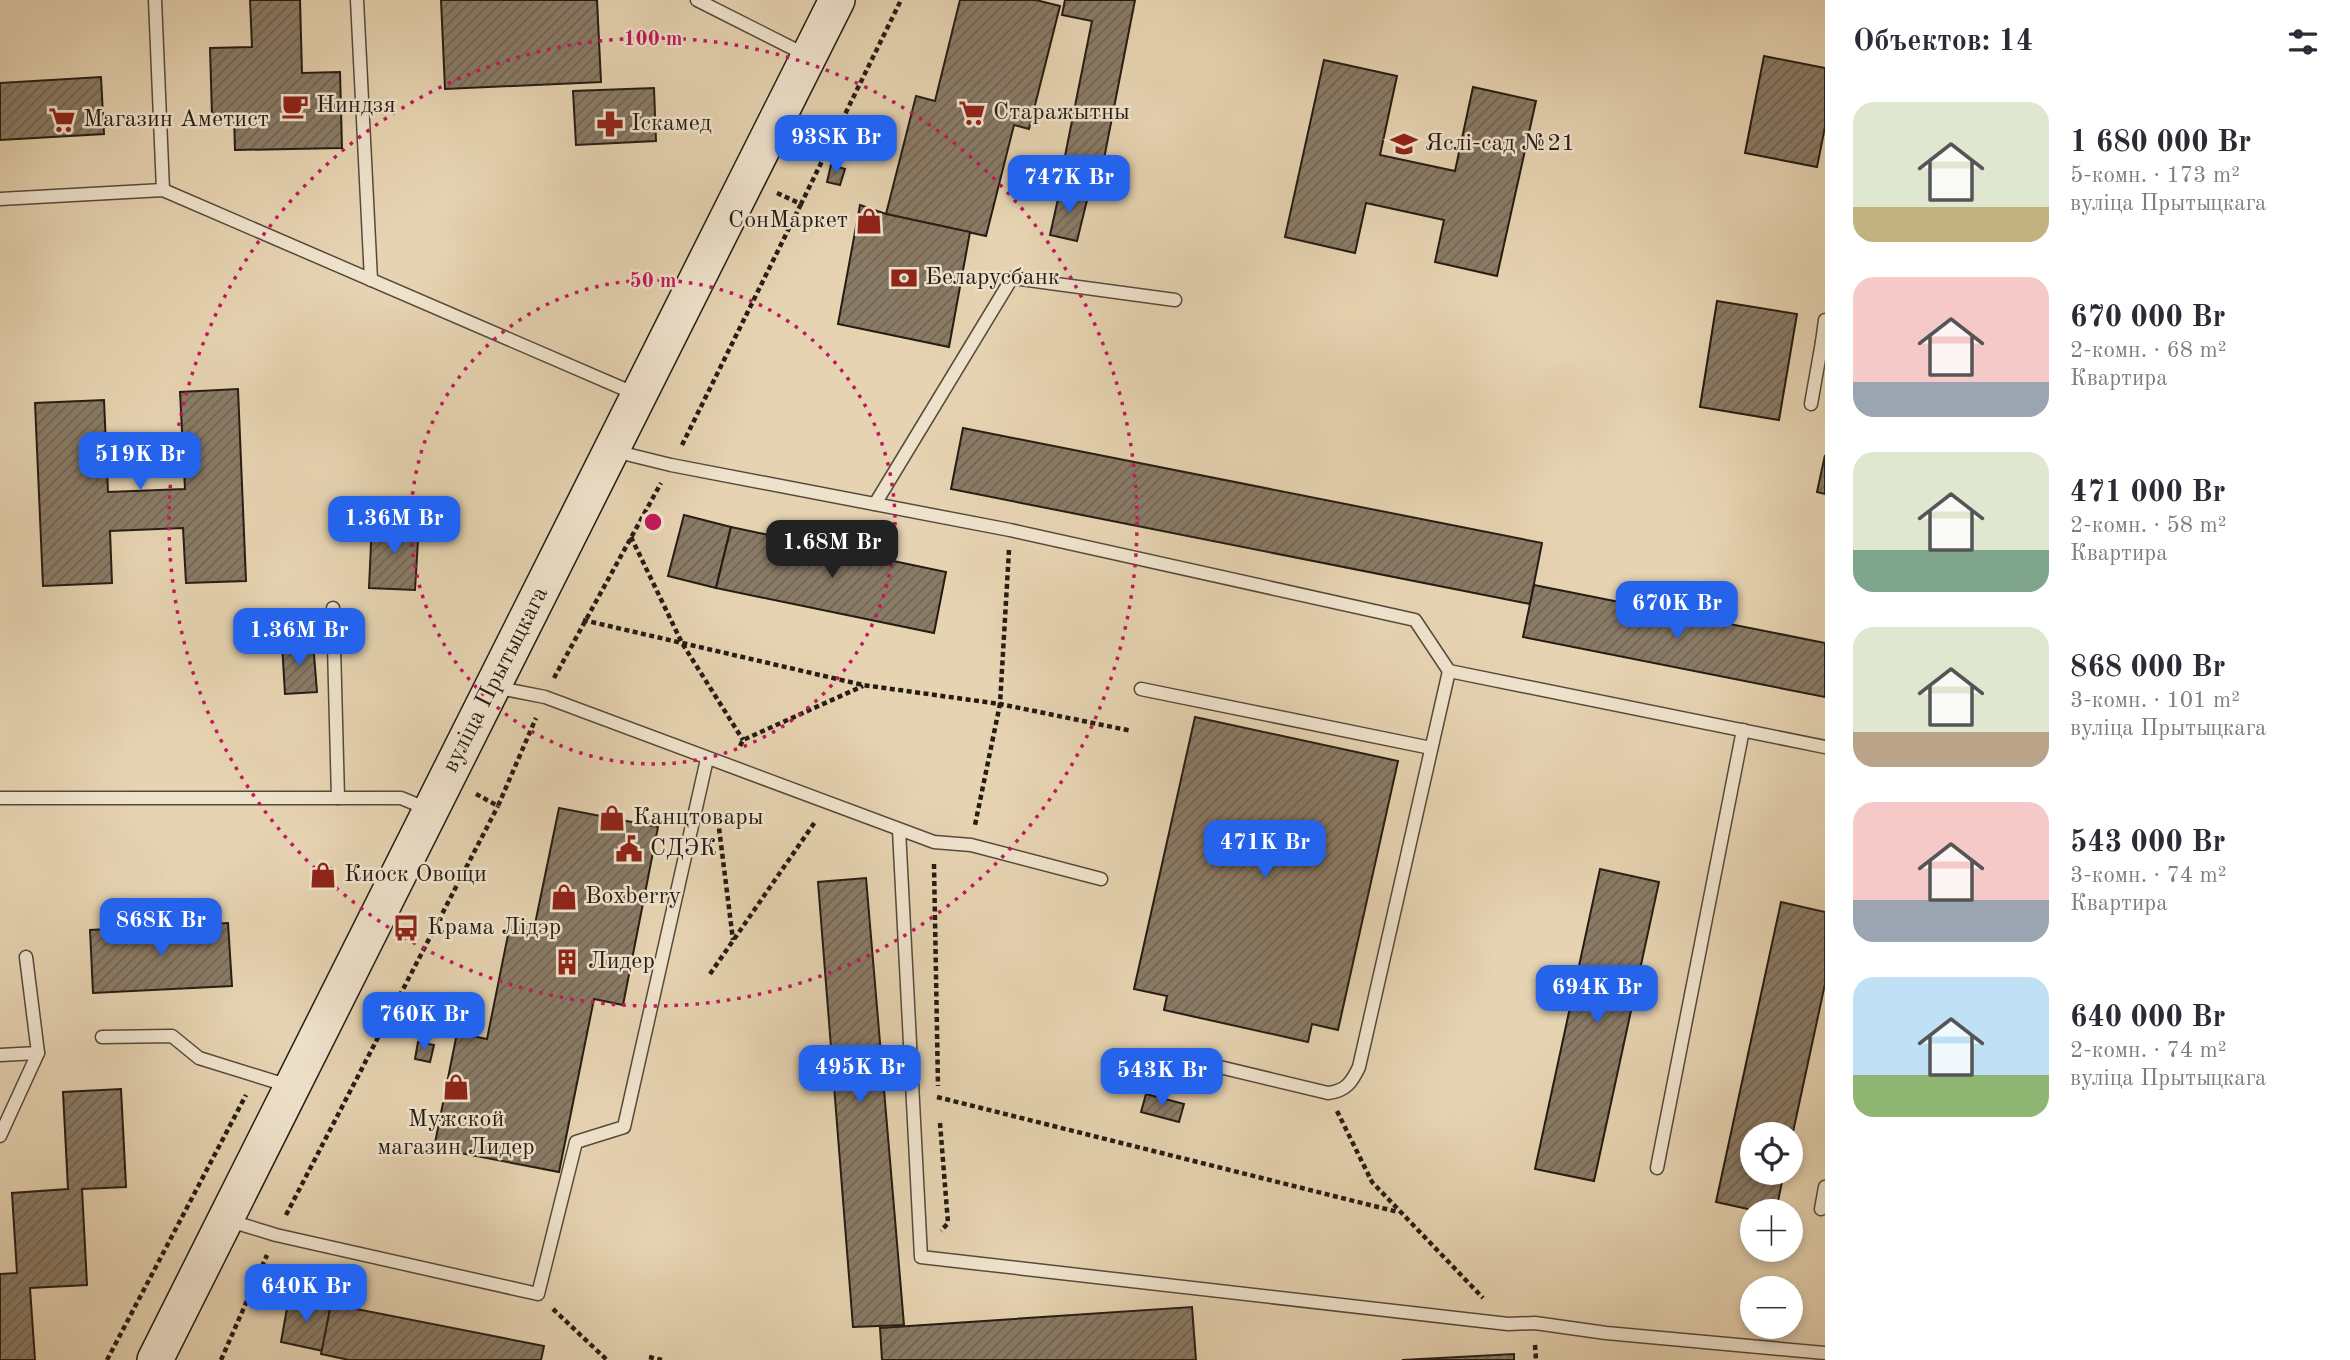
<!DOCTYPE html>
<html lang="ru">
<meta charset="utf-8">
<style>
:root{--surface:#fff;--page:#f2f2f3;--text:#2b2b33;--muted:#7c7c81;--accent:#2563eb}
body{margin:0;font-family:"Old Standard TT",serif;background:var(--page);color:var(--text);height:100vh;display:flex;flex-direction:column;font-size:26px;white-space:nowrap}
*{box-sizing:border-box;margin:0}
p{font-size:23px;color:var(--muted)}
.icon{flex:none;width:38px;height:38px;fill:none;stroke:currentColor;stroke-width:2;stroke-linecap:round;stroke-linejoin:round}
.map{position:relative;flex:1;overflow:hidden}
.side{display:flex;flex-direction:column;background:var(--surface);width:525px}
.side>*{flex:none}
.buttons{position:absolute;left:1740px;top:1122px;display:grid;gap:14px}
.buttons a{display:grid;place-items:center;width:63px;height:63px;border-radius:50%;background:var(--surface);box-shadow:0 4px 10px #0003;font-size:35px}
.price{position:absolute;translate:-50% -60px;padding:0 16px;border-radius:14px;background:var(--accent);color:#fff;font-size:23px;line-height:46px;filter:drop-shadow(0 2px 4px #0008)}
.price::after{content:'';position:absolute;left:50%;top:42px;width:21px;height:16px;margin-left:-10px;background:inherit;clip-path:polygon(0 0,100% 0,50% 100%)}
.price.current{background:#222;color:#fff}
ul{padding:0;list-style:none}
li{display:flex;align-items:center;gap:21px;height:175px;padding:0 28px}
li span{display:grid;place-items:center;flex:none;width:196px;height:140px;border-radius:21px;color:#555}
li>.icon{margin-inline-start:auto}
span .icon{width:84px;height:84px;fill:#fffc;stroke-width:1}
li b{font-size:30px}
h2{display:flex;justify-content:space-between;align-items:center;height:84px;padding:0 28px;font-size:30px}
main{display:flex;flex:1;min-height:0}
.map>svg:first-child{display:block}
</style>
<main>
<div class="map">
<svg width="1825" height="1360" viewBox="0 0 1825 1360">
<defs>
<pattern id="building-hatch" width="6" height="6" patternUnits="userSpaceOnUse" patternTransform="scale(1.75)"><rect width="6" height="6" fill="#8a7b66"/><path d="M-1 1l2-2M0 6l6-6M5 7l2-2" fill="none" stroke="#716453"/></pattern>
</defs>
<rect width="100%" height="100%" fill="#e6d3b1"/>
<filter id="stains"><feTurbulence type="fractalNoise" baseFrequency=".00286" numOctaves="4"/><feColorMatrix values="0 0 0 0 .2 0 0 0 0 .09 0 0 0 0 .02 0 0 0 .5 -.17"/></filter>
<radialGradient id="worn" r=".72"><stop offset=".6" stop-color="#630" stop-opacity="0"/><stop offset="1" stop-color="#630" stop-opacity=".3"/></radialGradient>
<g fill="url(#building-hatch)" stroke="#261c14" stroke-width="2">
<path d="M250,0H300L302,73L340,72L342,148L235,150L234,115H212L210,48L252,47Z"/>
<path d="M441,0H597L601,82L445,89Z"/>
<path d="M960,0H1036L1060,6L1029,129L1014,125L986,236L886,214L916,96L935,101Z"/>
<path d="M1065,0H1135L1102,169L1064,161L1092,21L1062,15Z"/>
<path d="M1764,56L1825,68V127L1817,167L1745,153Z"/>
<path d="M1324,60L1397,76L1380,155L1455,171L1473,87L1536,101L1497,276L1435,262L1444,220L1366,203L1355,253L1285,237Z"/>
<path d="M101,77L104,134L0,140V83Z"/>
<path d="M654,88L656,141L576,145L573,91Z"/>
<path d="M831,165L845,169L840,185L827,182Z"/>
<path d="M1060,190L1088,196L1077,241L1050,235Z"/>
<path d="M860,205L886,214L970,232L949,347L838,324Z"/>
<path d="M1717,301L1797,314L1779,420L1700,407Z"/>
<path d="M238,389L246,581L186,583L183,528L110,531L112,583L43,586L35,403L104,400L108,492L185,489L180,392Z"/>
<path d="M963,428L1542,543L1530,604L951,489Z"/>
<path d="M1825,455V494L1817,492Z"/>
<path d="M684,515L731,527L716,588L668,576Z"/>
<path d="M372,522L419,524L415,590L369,588Z"/>
<path d="M731,527L946,572L934,633L716,588Z"/>
<path d="M1534,585L1825,643V697L1523,637Z"/>
<path d="M313,642L317,692L285,694L282,644Z"/>
<path d="M1195,717L1398,761L1338,1030L1312,1024L1308,1042L1164,1010L1167,996L1134,989Z"/>
<path d="M559,808L658,827L623,1005L594,999L559,1172L434,1148L457,1033L487,1039L511,920L535,924Z"/>
<path d="M320,863L334,869L326,887L311,880Z"/>
<path d="M1600,869L1659,882L1594,1181L1535,1169Z"/>
<path d="M866,878L904,1325L853,1327L818,882Z"/>
<path d="M1781,902L1825,912V984L1790,1146V1134H1752V1172H1784L1776,1211H1757L1716,1202Z"/>
<path d="M228,923L232,986L93,993L90,930Z"/>
<path d="M418,1042L434,1045L430,1062L415,1059Z"/>
<path d="M121,1089L126,1187L82,1189L87,1285L30,1288L35,1360H0V1274L17,1273L12,1193L68,1189L63,1092Z"/>
<path d="M1146,1094L1184,1104L1179,1122L1141,1112Z"/>
<path d="M289,1297L331,1304L323,1351L281,1342Z"/>
<path d="M331,1304L544,1346L541,1360H349L321,1354Z"/>
<path d="M1192,1307L1196,1360H882L880,1328Z"/>
<path d="M1514,1354V1360H1402Z"/>
</g>
<g fill="none" stroke-linecap="round" stroke-linejoin="round">
<g stroke="#564a3b" stroke-width="15">
<g id="lane">
<path d="M155,0L163,190"/>
<path d="M357,0L371,280"/>
<path d="M697,0L808,56"/>
<path d="M0,199L163,190L638,395"/>
<path d="M1825,320L1822,342H1825"/>
<path d="M1811,404L1822,342"/>
<path d="M614,451L671,465L1010,530L1415,620L1449,671L1825,747"/>
<path d="M875,504L1012,278L1175,300"/>
<path d="M333,608L338,798"/>
<path d="M494,687L545,697L934,842L971,845L1101,879"/>
<path d="M1141,689L1431,748"/>
<path d="M0,798H401L430,810"/>
<path d="M899,830L921,1257L1508,1324L1535,1323L1606,1333L1825,1353"/>
<path d="M102,1037L172,1036L199,1058L289,1086"/>
<path d="M0,1055L38,1053L26,957"/>
<path d="M1182,1058L1328,1093C1346,1091 1352,1082 1359,1067L1449,671"/>
<path d="M0,1136L38,1053"/>
<path d="M1657,1168L1743,730"/>
<path d="M1821,1209L1825,1187"/>
<path d="M227,1220L276,1235L538,1294L576,1142L624,1127L707,759"/>
</g>
</g>
<g stroke="#261c14" stroke-width="38">
<path id="secondary" d="M155,1360L837,0"/>
</g>
<g stroke="#261c14" stroke-width="4.5" stroke-dasharray="5 3.5" stroke-linecap="butt">
<path d="M777,193L801,204L901,0"/>
<path d="M682,445L801,204"/>
<path d="M631,537L682,643L743,740"/>
<path d="M1009,550L1000,704L1132,731"/>
<path d="M583,620L863,685L1000,704L975,825"/>
<path d="M554,678L661,483"/>
<path d="M740,746L743,740L863,686"/>
<path d="M476,794L498,806L536,718"/>
<path d="M718,820L733,940"/>
<path d="M934,864L938,1086"/>
<path d="M710,974L815,822"/>
<path d="M937,1097L1398,1212"/>
<path d="M1337,1111L1372,1182L1483,1298"/>
<path d="M940,1123L948,1223L941,1231"/>
<path d="M286,1215L498,806"/>
<path d="M553,1309L607,1360"/>
<path d="M1535,1345L1536,1360"/>
<path d="M649,1357L662,1360"/>
<path d="M107,1360L246,1095"/>
<path d="M221,1360L267,1255"/>
</g>
<use href="#lane" stroke="#efe2cc" stroke-width="12"/>
<use href="#secondary" stroke="#efe2cc" stroke-width="35"/>
</g>
<g fill="none" stroke="#c2185b" stroke-width="3.5" stroke-dasharray="3.5 7">
<circle cx="653" cy="522" r="242"/>
<circle cx="653" cy="522" r="484"/>
</g>
<defs>
<g id="cafe-bare" transform="scale(2.1)"><path d="M-5.5-4.5H6V0H3Q3 3.5 0 3.5H-2.5Q-5.5 3.5-5.5 0ZM3-3.2v2h1.7v-2ZM-6 4.5H4V6H-6Z" fill="#8f2418" stroke="#efe2cc" stroke-width="2.5" paint-order="stroke"/></g>
<g id="supermarket-bare" transform="scale(2.1)"><path d="M-6-5.5h2.5l.6 2H6L4.5 2H-2.5L-4.4-4H-6ZM-1.5 3.2a1.3 1.3 0 1 0 .1 0ZM3 3.2a1.3 1.3 0 1 0 .1 0Z" fill="#8f2418" stroke="#efe2cc" stroke-width="2.5" paint-order="stroke"/></g>
<g id="pharmacy-bare" transform="scale(2.1)"><path d="M-2-6h4v4h4v4h-4v4h-4v-4h-4v-4h4Z" fill="#8f2418" stroke="#efe2cc" stroke-width="2.5" paint-order="stroke"/></g>
<g id="school-bare" transform="scale(2.1)"><path d="M0-5L7-2L0 1L-7-2ZM-4 1L0 2.5L4 1V4Q0 6-4 4Z" fill="#8f2418" stroke="#efe2cc" stroke-width="2.5" paint-order="stroke"/></g>
<g id="shop-bare" transform="scale(2.1)"><path d="M-5-2.5h2.3a2.7 3.5 0 0 1 5.4 0H5L5.5 6h-11ZM-1.5-2.5h3a1.5 2.3 0 0 0-3 0Z" fill="#8f2418" stroke="#efe2cc" stroke-width="2.5" paint-order="stroke"/></g>
<g id="bank-bare" transform="scale(2.1)"><path d="M-6-4H6V4H-6ZM0-2.3a2.3 2.3 0 1 0 0 4.6a2.3 2.3 0 1 0 0-4.6Z" fill="#8f2418" stroke="#efe2cc" stroke-width="2.5" paint-order="stroke"/></g>
<g id="civic-bare" transform="scale(2.1)"><path d="M-.6-6.5H3V-4.5H.6V-3L4-1V1h2V6H-6V1h2V-1L-.6-3ZM-1.2 2.5V6h2.4V2.5Z" fill="#8f2418" stroke="#efe2cc" stroke-width="2.5" paint-order="stroke"/></g>
<g id="bus-bare" transform="scale(2.1)"><path d="M-5-6H5V4H4V6H2V4H-2V6H-4V4H-5ZM-3.5-4V0h7V-4ZM-3.5 1.2v1.5H-2V1.2ZM2 1.2v1.5H3.5V1.2Z" fill="#8f2418" stroke="#efe2cc" stroke-width="2.5" paint-order="stroke"/></g>
<g id="building-bare" transform="scale(2.1)"><path d="M-4-6H4V6H1V3H-1V6H-4ZM-2.5-4.3h1.7v1.8h-1.7ZM.8-4.3h1.7v1.8H.8ZM-2.5-1h1.7V.8h-1.7ZM.8-1h1.7V.8H.8Z" fill="#8f2418" stroke="#efe2cc" stroke-width="2.5" paint-order="stroke"/></g>
</defs>
<g fill-rule="evenodd">
<use href="#cafe-bare" x="295" y="106"/>
<use href="#supermarket-bare" x="972" y="113"/>
<use href="#supermarket-bare" x="62" y="120"/>
<use href="#pharmacy-bare" x="610" y="124"/>
<use href="#school-bare" x="1404" y="144"/>
<use href="#shop-bare" x="869" y="221"/>
<use href="#bank-bare" x="904" y="278"/>
<use href="#shop-bare" x="612" y="818"/>
<use href="#civic-bare" x="629" y="849"/>
<use href="#shop-bare" x="323" y="875"/>
<use href="#shop-bare" x="564" y="897"/>
<use href="#bus-bare" x="406" y="928"/>
<use href="#building-bare" x="567" y="962"/>
<use href="#shop-bare" x="456" y="1087"/>
</g>
<g text-anchor="middle" dominant-baseline="central" stroke-width="5" stroke-linejoin="round" paint-order="stroke">
<g font-size="24" fill="#261c14" stroke="#efe2cc" text-anchor="start">
<text x="316" y="106">Ниндзя</text>
<text x="993" y="113">Старажытны</text>
<text x="83" y="120">Магазин Аметист</text>
<text x="631" y="124">Іскамед</text>
<text x="1425" y="144">Яслі-сад №21</text>
<text x="848" y="221" text-anchor="end">СонМаркет</text>
<text x="925" y="278">Беларусбанк</text>
<text x="633" y="818">Канцтовары</text>
<text x="650" y="849">СДЭК</text>
<text x="344" y="875">Киоск Овощи</text>
<text x="585" y="897">Boxberry</text>
<text x="427" y="928">Крама Лідэр</text>
<text x="588" y="962">Лидер</text>
<text x="456" y="1120" text-anchor="middle">Мужской<tspan x="456" dy="28">магазин Лидер</tspan></text>
</g>
<g font-size="24" fill="#261c14" stroke="#efe2cc">
<text transform="translate(496 680) rotate(-63)">вуліца Прытыцкага</text>
</g>
</g>
<circle cx="653" cy="522" r="10" fill="#c2185b" stroke="#efe2cc" stroke-width="3.5"/>
<g font-size="21" text-anchor="middle" font-weight="bold" fill="#c2185b" stroke="#efe2cc" stroke-width="5" stroke-linejoin="round" paint-order="stroke">
<text x="653" y="45">100 m</text>
<text x="653" y="287">50 m</text>
</g>
<rect width="100%" height="100%" filter="url(#stains)"/>
<rect width="100%" height="100%" fill="url(#worn)"/>
</svg>
<div class="buttons">
<a><svg class="icon" aria-label="locate" viewBox="0 0 24 24"><circle cx="12" cy="12" r="6"/><path d="M12 2v4M12 18v4M2 12h4M18 12h4"/></svg></a>
<a>+</a>
<a>−</a>
</div>
<b class="price" style="left:836px;top:175px">938K Br</b>
<b class="price" style="left:1069px;top:215px">747K Br</b>
<b class="price" style="left:140px;top:492px">519K Br</b>
<b class="price" style="left:394px;top:556px">1.36M Br</b>
<b class="price current" style="left:832px;top:580px">1.68M Br</b>
<b class="price" style="left:1677px;top:641px">670K Br</b>
<b class="price" style="left:299px;top:668px">1.36M Br</b>
<b class="price" style="left:1265px;top:880px">471K Br</b>
<b class="price" style="left:161px;top:958px">868K Br</b>
<b class="price" style="left:1597px;top:1025px">694K Br</b>
<b class="price" style="left:424px;top:1052px">760K Br</b>
<b class="price" style="left:860px;top:1105px">495K Br</b>
<b class="price" style="left:1162px;top:1108px">543K Br</b>
<b class="price" style="left:306px;top:1324px">640K Br</b>
</div>
<section class="side">
<h2>Объектов: 14<svg class="icon" aria-label="filters" viewBox="0 0 24 24"><path d="M4 7h16M4 17h16"/><circle cx="9" cy="7" r="2"/><circle cx="15" cy="17" r="2"/></svg></h2>
<ul>
<li><span style="background:linear-gradient(#dfe7d0 75%,#c2b280 0)"><svg class="icon" aria-label="home" viewBox="0 0 24 24"><path d="M3 11l9-7 9 7M6 9v11h12V9"/></svg></span><div><b>1 680 000 Br</b><p>5-комн. · 173 m²</p><p>вуліца Прытыцкага</p></div></li>
<li><span style="background:linear-gradient(#f6c9c9 75%,#9aa5b1 0)"><svg class="icon" aria-label="home" viewBox="0 0 24 24"><path d="M3 11l9-7 9 7M6 9v11h12V9"/></svg></span><div><b>670 000 Br</b><p>2-комн. · 68 m²</p><p>Квартира</p></div></li>
<li><span style="background:linear-gradient(#dfe7d0 70%,#7fa58c 0)"><svg class="icon" aria-label="home" viewBox="0 0 24 24"><path d="M3 11l9-7 9 7M6 9v11h12V9"/></svg></span><div><b>471 000 Br</b><p>2-комн. · 58 m²</p><p>Квартира</p></div></li>
<li><span style="background:linear-gradient(#dfe7d0 75%,#b9a48a 0)"><svg class="icon" aria-label="home" viewBox="0 0 24 24"><path d="M3 11l9-7 9 7M6 9v11h12V9"/></svg></span><div><b>868 000 Br</b><p>3-комн. · 101 m²</p><p>вуліца Прытыцкага</p></div></li>
<li><span style="background:linear-gradient(#f6c9c9 70%,#9aa5b1 0)"><svg class="icon" aria-label="home" viewBox="0 0 24 24"><path d="M3 11l9-7 9 7M6 9v11h12V9"/></svg></span><div><b>543 000 Br</b><p>3-комн. · 74 m²</p><p>Квартира</p></div></li>
<li><span style="background:linear-gradient(#bfe0f5 70%,#8fb573 0)"><svg class="icon" aria-label="home" viewBox="0 0 24 24"><path d="M3 11l9-7 9 7M6 9v11h12V9"/></svg></span><div><b>640 000 Br</b><p>2-комн. · 74 m²</p><p>вуліца Прытыцкага</p></div></li>
</ul>
</section>
</main>
